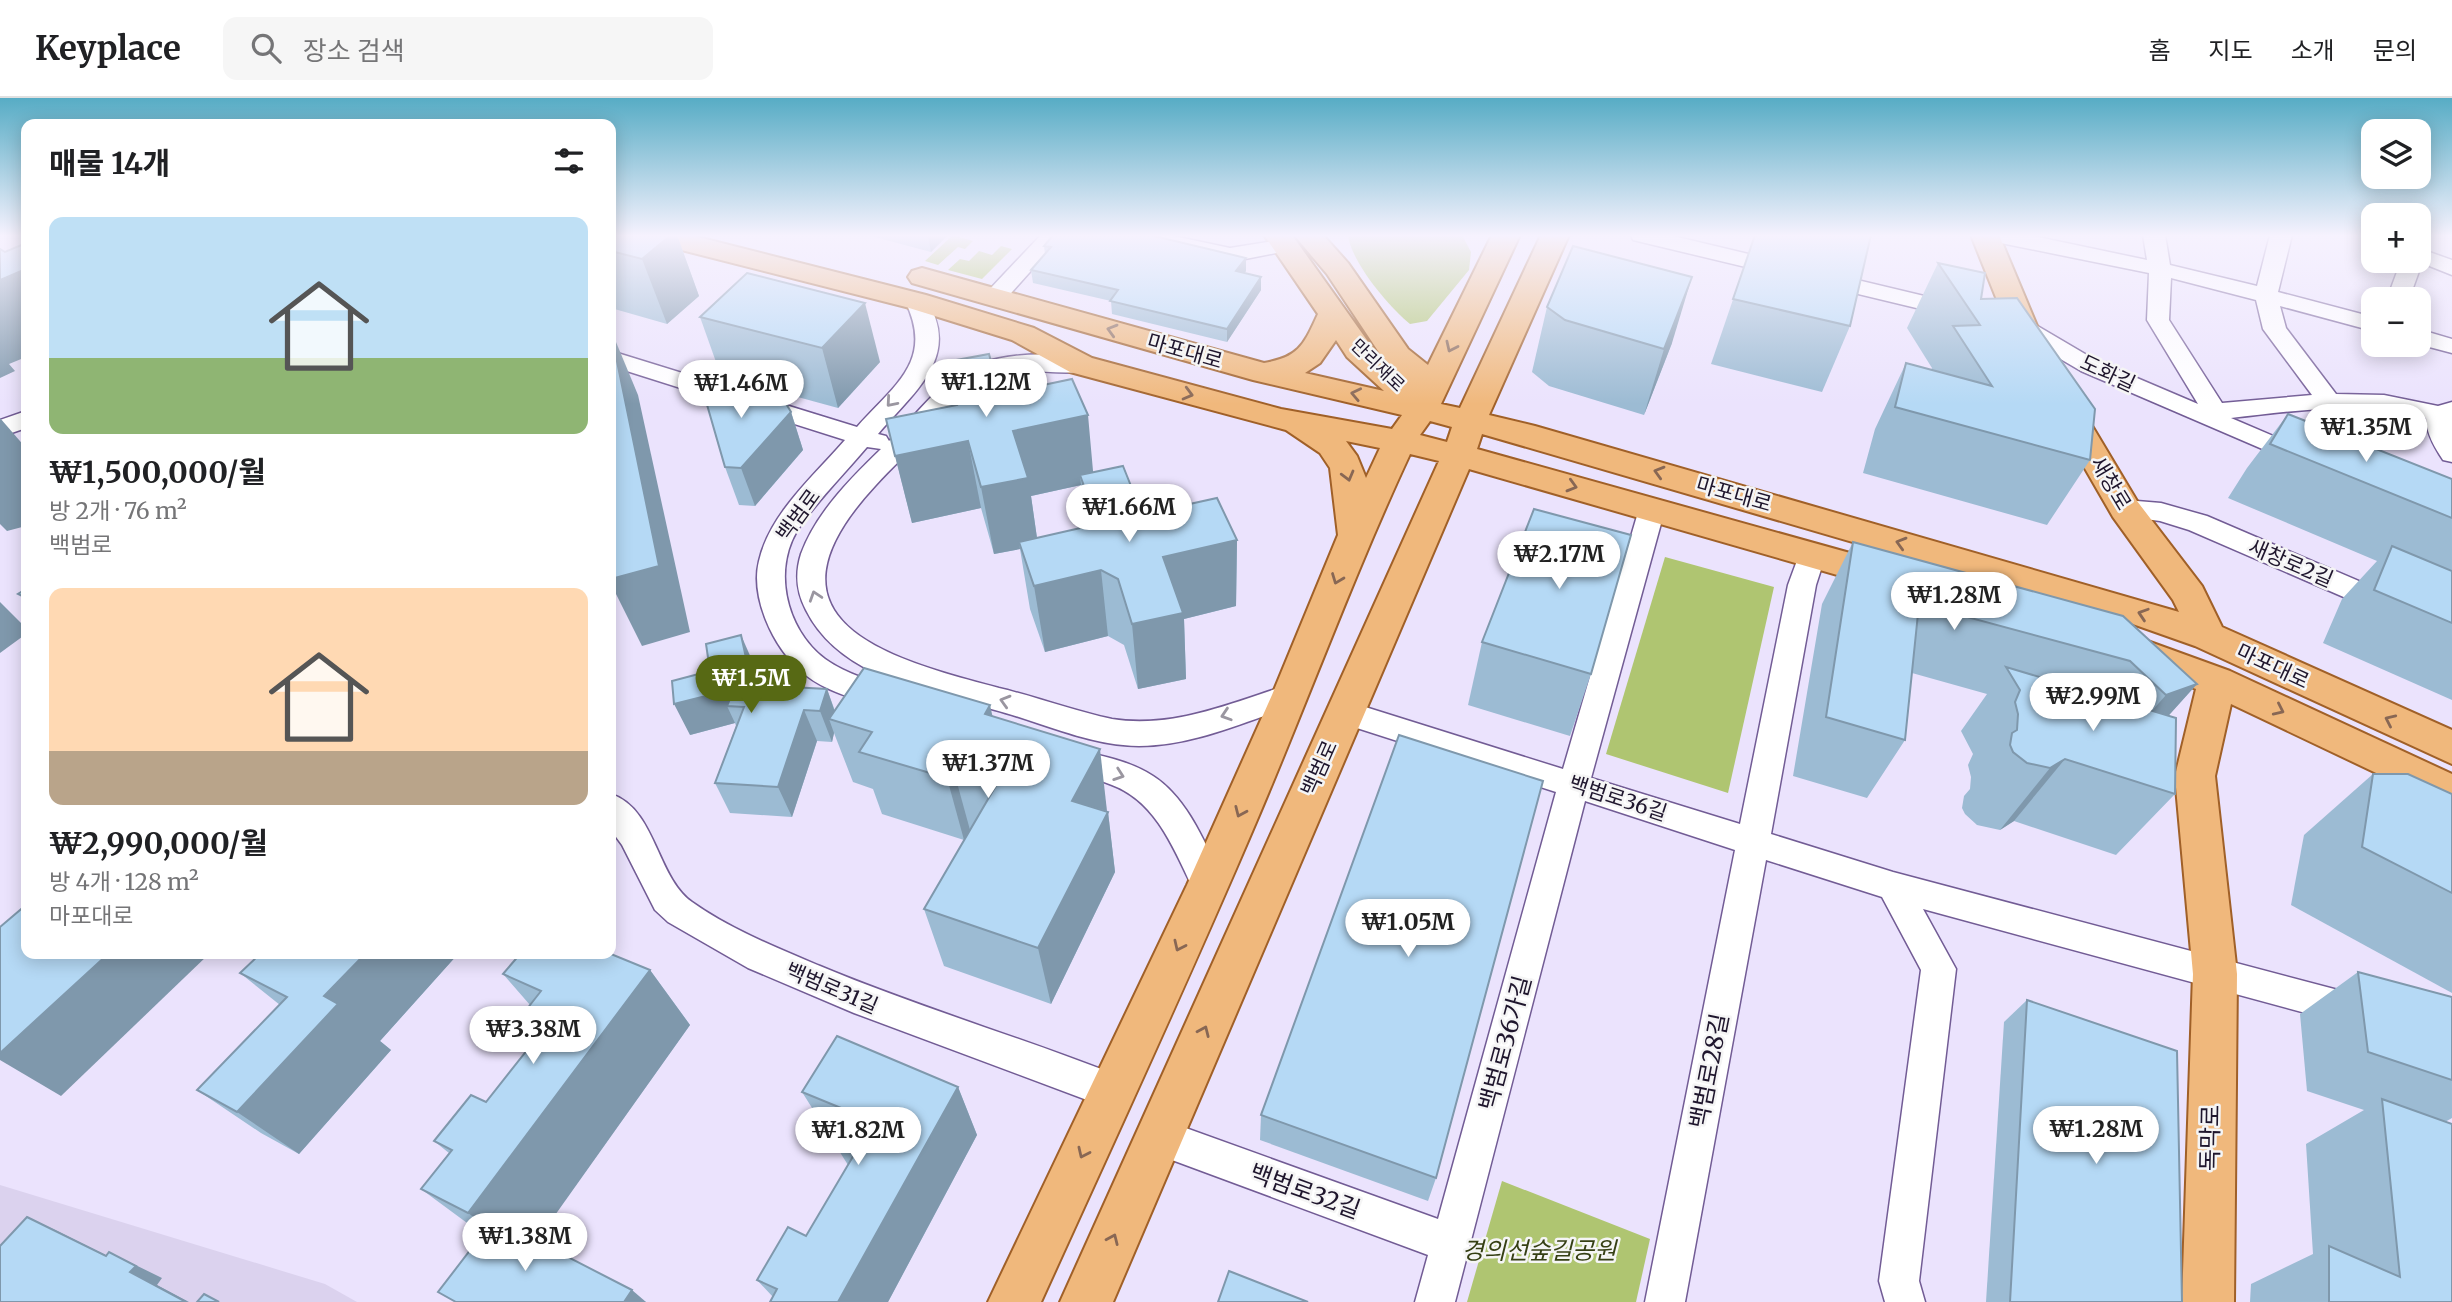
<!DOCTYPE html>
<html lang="ko">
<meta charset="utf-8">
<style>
:root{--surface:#fff;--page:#f6f6f6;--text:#202124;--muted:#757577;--line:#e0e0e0;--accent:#576914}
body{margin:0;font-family:Merriweather,"Noto Sans KR",serif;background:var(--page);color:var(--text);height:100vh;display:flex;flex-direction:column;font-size:26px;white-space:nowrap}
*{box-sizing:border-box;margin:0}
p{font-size:23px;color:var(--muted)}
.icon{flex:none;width:38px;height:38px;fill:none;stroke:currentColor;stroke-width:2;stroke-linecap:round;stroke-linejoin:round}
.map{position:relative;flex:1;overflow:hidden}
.drawer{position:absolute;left:21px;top:21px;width:595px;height:840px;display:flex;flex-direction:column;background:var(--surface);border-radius:14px;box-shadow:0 4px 18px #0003}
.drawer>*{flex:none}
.tools{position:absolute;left:2361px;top:21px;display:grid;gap:14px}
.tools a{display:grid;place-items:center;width:70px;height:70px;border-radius:14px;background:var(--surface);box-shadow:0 4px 18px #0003;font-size:35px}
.price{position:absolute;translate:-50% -60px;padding:0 16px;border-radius:24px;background:#fff;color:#222;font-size:23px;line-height:46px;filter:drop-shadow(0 2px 4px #0008)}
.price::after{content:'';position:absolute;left:50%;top:42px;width:21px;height:16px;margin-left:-10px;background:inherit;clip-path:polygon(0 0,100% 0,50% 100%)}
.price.current{background:var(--accent);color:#fff}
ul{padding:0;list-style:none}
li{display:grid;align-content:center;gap:14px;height:371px;padding:0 28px}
li span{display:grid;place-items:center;height:217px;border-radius:14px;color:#555}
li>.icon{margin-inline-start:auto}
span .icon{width:126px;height:126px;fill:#fffc;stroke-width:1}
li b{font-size:30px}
h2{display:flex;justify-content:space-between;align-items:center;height:84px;padding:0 28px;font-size:30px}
header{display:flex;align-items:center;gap:42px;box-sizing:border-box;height:98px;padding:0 35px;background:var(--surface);border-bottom:2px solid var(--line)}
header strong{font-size:33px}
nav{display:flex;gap:38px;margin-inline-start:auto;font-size:24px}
.search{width:490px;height:63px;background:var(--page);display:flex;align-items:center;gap:18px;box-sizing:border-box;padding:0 24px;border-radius:14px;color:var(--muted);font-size:26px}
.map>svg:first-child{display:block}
</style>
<header>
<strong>Keyplace</strong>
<div class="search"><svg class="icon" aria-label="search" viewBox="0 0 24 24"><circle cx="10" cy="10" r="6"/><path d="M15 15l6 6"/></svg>장소 검색</div>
<nav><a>홈</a><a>지도</a><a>소개</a><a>문의</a></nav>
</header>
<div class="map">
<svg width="2452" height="1204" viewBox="0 0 2452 1204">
<rect width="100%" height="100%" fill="#ebe3fd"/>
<path fill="#dbd2ee" d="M0,1087L325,1186L357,1204H0Z"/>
<g fill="#afc571">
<path d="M1348,137H1462L1471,154L1469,172L1427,223L1410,226C1389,209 1351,164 1348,137Z"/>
<path d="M1665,459L1774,489L1728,695L1606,656Z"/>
<path d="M1502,1083L1650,1141L1636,1204H1467Z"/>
</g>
<g fill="#a7c156">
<path d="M953,137L973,143L965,151L958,149L938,167L925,163Z"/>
<path d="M1001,148L1012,151L982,181L948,172L960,161L969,163L979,153L992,157Z"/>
</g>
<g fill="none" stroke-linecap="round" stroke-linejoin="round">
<g stroke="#725c95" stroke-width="3">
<g id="minor">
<path d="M1041,137H1063L1004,203H988L985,198L988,193Z"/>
<path d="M1129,137H1169L1230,150L1286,141L1294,142L1297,147L1294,152L1286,153L1230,164L1131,142Z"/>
<path d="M1631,137H1669L1966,208L1969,213L1966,218L1958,220L1633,142Z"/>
<path d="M1981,137H2028L2147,162L2143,137H2165L2170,167L2257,188L2270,137H2292L2278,194L2373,219V233L2280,208L2286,230L2336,296L2384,297L2438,308L2452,304V364L2443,362C2435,350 2426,335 2426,320C2363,302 2294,313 2231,320L2313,355L2317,361L2313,367L2304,369L2081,273L2013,233L2005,231L2002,226L2005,221L2013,219L2029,223L2097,263L2198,306L2147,222L2149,175L1991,143L1983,142ZM2171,180L2256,202L2263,231L2312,297L2222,305L2169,222Z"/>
<path d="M2418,150L2452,162V177L2422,165L2409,201H2387L2401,163H2418Z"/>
<path d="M916,196L924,198C964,257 915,293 878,336L886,338L889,343C911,323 930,296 954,279C987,254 1051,252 1089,262L1093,267L1089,272C1057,280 1022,265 990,279C963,290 947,315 927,335C910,353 892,369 875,388C751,522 884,560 999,590C1037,599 1074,613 1112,621C1174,631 1233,604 1291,586L1301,589L1306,597L1301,605C1249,622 1195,648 1139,648C1090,648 1041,624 995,612C928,594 840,580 806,512C796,493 795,475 801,456C816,415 850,381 881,351L867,349C845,375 820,400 801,427C771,468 785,531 825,561C847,577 874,583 899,593L903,601L899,609C884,614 872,607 858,602C838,595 817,588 801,573C773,549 750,499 759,463C770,415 814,378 845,342L611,268V253L857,329C894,287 935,263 905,203L908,198Z"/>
<path d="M2418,231L2452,241V255L2418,246Z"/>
<path d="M26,313V330L0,339V322Z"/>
<path d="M1652,402L1661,405L1665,411L1591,680L1740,726L1788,487L1802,449L1812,446L1822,449L1826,456L1816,487L1771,736L1893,774L2357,897L2370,901L2375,913L2370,925L2357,929L1923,811L1956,871L1919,1183L1925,1204H1885L1879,1183L1921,872L1882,799L1766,762L1685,1204H1645L1735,752L1585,703L1455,1204H1415L1428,1157L1145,1052L1139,1039L1145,1026L1158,1020L1438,1121L1556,694L1332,622L1328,614L1332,606L1343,602L1563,671L1639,411L1643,405Z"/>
<path d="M2125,402L2161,405L2207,418L2452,523V546L2189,432L2160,423L2116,417L2112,411L2116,405Z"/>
<path d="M1064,650C1093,656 1127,661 1153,678C1189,701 1207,750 1225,787L1220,797L1208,801L1196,797C1176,756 1158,704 1112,687C1093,679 1072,677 1053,671L1049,662L1053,653Z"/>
<path d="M611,696C656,711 656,778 692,804C730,831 777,850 820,868C920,910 1024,940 1124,980L1129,993L1124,1006L1111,1011L854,915L748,870L668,824L655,812L622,747L611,732Z"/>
</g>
</g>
<g stroke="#a06028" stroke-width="4">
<g id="major">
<path d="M642,137H690L926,197L1034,230L1092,260L1281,311L1392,331L1402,317L1253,282L912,185L908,179L912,173L922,170L1264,265C1300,259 1304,246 1318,216L1264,137H1292L1369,245L1380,256L1327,176L1294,137H1323L1348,165L1408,251L1428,267L1492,137H1520L1441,306L1460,310L1541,137H1569L1489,317L1535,328L2179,514L2173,502L2113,419L2049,308L2054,301L2065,298L2076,301L2137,403L2202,488L2222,529L2452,632V666L2195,548L2127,524L1482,336L1477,351L1893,467L1906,471L1911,480L1906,489L1893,493L1469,371L1113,1204H1060L1439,363L1410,356C1354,476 1309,600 1257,722C1188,884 1114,1043 1041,1204H988L1187,787L1272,597L1338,437L1330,370L1320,355L1286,332L1070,274L1012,242L906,209L646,143ZM1336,242L1347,259L1384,293L1305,275L1320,265ZM1430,323L1452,329L1447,344L1420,337ZM1346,343L1380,350L1366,380L1357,358Z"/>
<path d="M1971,137H1999L2045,247L2041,253L2030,256L2019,253L2015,247Z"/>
<path d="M2128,536L2230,573L2452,676V711L2231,606L2215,678L2237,876L2234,1204H2182L2193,876L2175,678L2196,591L2115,560L2109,550L2115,540Z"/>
</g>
</g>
<use href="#minor" fill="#fff" fill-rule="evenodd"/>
<use href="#major" fill="#f0b87c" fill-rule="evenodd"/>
</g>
<g fill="#9cbbd3" fill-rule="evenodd">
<path d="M611,137H677L699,198L667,226L611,210Z"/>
<path d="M867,137H948L931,154Z"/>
<path d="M1755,137L1850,228L1822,294L1711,266Z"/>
<path d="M1044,148L1246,173L1244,175L1261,192L1227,244L1112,216L1111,203L1033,185L1031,172L1045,156Z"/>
<path d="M1938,165L1981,201L2090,362L2047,427L1863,375L1875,331L1906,265L1931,272L1932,270L1907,230Z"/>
<path d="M1547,209L1672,245L1644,317L1549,288L1532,274Z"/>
<path d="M700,219L880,264L838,310L721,278Z"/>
<path d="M945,264L1000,296L1093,375L1139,408L1237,442L1236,508L1184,521L1186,581L1138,591L1124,547L1108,538L1045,554L1030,511L1020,451L994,456L981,410L912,425L886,321L954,307ZM1081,387L1086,429L1037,440L1031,398Z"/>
<path d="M791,314L803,352L755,408L739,407L725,369Z"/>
<path d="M2288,316L2452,381V602L2323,545L2342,501L2377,463L2228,400L2247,370Z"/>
<path d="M1853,444L2197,586L2168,618L2175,696L2116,757L2014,723L2000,732L1977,727L1965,716L1962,710L1964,698L1970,691L1971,679L1968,667L1973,656L1961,633L1987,596L1912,575L1905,642L1867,700L1793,678L1822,506Z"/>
<path d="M1482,544L1591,576L1570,638L1468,607Z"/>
<path d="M755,569L759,588L827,591L835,613L993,618L1108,714L1115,774L1051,906L944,868L924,811L964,742L882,716L873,691L853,684L834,635L832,644L817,643L792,719L730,715L715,685L736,628L735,625L690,637Z"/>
<path d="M2373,676L2452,696V895L2291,807L2304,737Z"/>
<path d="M260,856H458L380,943L391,952L299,1056L261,1035L197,992L280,907L240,875Z"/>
<path d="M650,872L690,927L536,1143L646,1204H455L438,1194L482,1136L421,1091L449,1055L434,1043L486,1004L541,935L523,916L530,907L503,876Z"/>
<path d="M2358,874L2452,899V1020L2445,1024L2452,1204H2250L2251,1186L2313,1156L2306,1046L2364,1012L2307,993L2300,916Z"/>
<path d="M2027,902L2182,1204H1986L2004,924Z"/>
<path d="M958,989L977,1037L888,1204H770L773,1199L757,1182L806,1138L848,1067L802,994Z"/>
<path d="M1261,1017L1436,1080L1428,1103L1260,1042Z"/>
</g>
<g fill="#7f98ac">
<path d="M671,137H677L699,198L667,226L642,161Z"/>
<path d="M928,137H948L931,154Z"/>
<path d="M1246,160V173L1236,186V173Z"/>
<path d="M26,171V259L9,266L15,273L0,280V182Z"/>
<path d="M1261,179V192L1227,244V231Z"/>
<path d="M1692,179L1672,245L1644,317L1664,251Z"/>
<path d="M865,205L880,264L838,310L822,250Z"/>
<path d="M611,232L638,297L690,534L642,548L611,486Z"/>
<path d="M791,314L803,352L755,408L741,370Z"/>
<path d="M1088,317L1094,384L1080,377L1081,387L1031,398L1038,447L1019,444L1020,451L994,456L981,389L1013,333Z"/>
<path d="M0,320L26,350V428L7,433L0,426Z"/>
<path d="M968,343L981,410L912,425L895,358Z"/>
<path d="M1237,442L1236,508L1184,521L1186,581L1138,591L1132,526L1163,459Z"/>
<path d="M1101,472L1108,538L1045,554L1034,488Z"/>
<path d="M0,504L26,530V536L0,555Z"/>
<path d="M741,537L755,569L766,618L752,587Z"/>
<path d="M2197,586L2144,645L2114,656L2166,597Z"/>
<path d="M734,591L727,608L735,625L690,637L674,606Z"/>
<path d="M827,591L838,623L829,621L834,635L832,644L820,613Z"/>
<path d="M990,607L1004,670L985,616Z"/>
<path d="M804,612L817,643L792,719L778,689Z"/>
<path d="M1100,651L1107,713L1072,703Z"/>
<path d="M2065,661L2014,723L2000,732L2050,670Z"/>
<path d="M953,670L970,732L964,742L947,680Z"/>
<path d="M1108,714L1115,774L1051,906L1038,850Z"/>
<path d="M108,856H209L61,998L0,962V955Z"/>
<path d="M365,856H458L380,943L391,952L299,1056L237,1014L324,898Z"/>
<path d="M650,872L690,927L526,1158L468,1115Z"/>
<path d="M958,989L977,1037L888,1204H838Z"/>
<path d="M27,1119L55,1132L133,1171L106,1158Z"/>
<path d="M109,1154L162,1180L157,1187L189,1204H186L130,1174Z"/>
<path d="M632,1192L646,1204H624Z"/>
</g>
<g fill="#b5d9f5" stroke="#7f98ac" stroke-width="2">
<path d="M611,137H671L642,161L611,153Z"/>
<path d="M1053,137H1150L1246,160L1236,173L1261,179L1227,231L1110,203L1118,192L1031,172L1051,149L1044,148Z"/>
<path d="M1755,137H1871L1850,228L1733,201Z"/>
<path d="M26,145V171L0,182V151L5,154Z"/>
<path d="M1573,148L1692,179L1664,251L1565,222L1547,209Z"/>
<path d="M1938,165L1985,175L1981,201L2017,200L2095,311L2090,362L1895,309L1906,265L1992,288L1953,228L1980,227Z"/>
<path d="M747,175L865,205L822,250L700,219Z"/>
<path d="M611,234L659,468L611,481Z"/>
<path d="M989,256L1000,296L1072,281L1088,317L1013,333L1028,380L981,389L968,343L895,358L886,321L957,307L945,264Z"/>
<path d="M699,279L785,304L791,314L741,370L725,369Z"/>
<path d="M2288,316L2452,381V420L2270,346Z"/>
<path d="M1123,368L1139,408L1158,413L1217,400L1237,442L1163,459L1183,515L1132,526L1118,481L1101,472L1034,488L1019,444L1098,426L1080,377Z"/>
<path d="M1534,411L1631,437L1591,576L1482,544Z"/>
<path d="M1853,444L2123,518L2197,586L2166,597L2130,563L1919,506L1905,642L1826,619Z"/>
<path d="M2392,448L2452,473V525L2374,492Z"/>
<path d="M26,491V500L18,496Z"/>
<path d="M741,537L752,587L827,591L820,613L804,612L778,689L715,685L744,609L727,608L734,591L674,606L672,583L710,573L706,546Z"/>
<path d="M2006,569L2176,620L2175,696L2065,661L2050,670L2027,665L2013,654L2010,647L2012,635L2017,632L2018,616L2015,604L2020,592Z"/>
<path d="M864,570L990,607L985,616L1100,651L1072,703L1108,714L1038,850L924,811L998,684L953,670L947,680L859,654L872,634L829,621Z"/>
<path d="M1399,637L1543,683L1436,1080L1261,1017Z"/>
<path d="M2373,676H2408L2452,696V795L2362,749Z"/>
<path d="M26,807V856H108L0,955V829Z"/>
<path d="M260,856H365L324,898L338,906L237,1014L197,992L287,899L240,875Z"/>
<path d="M520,856H611L650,872L468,1115L421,1091L452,1052L434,1043L471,997L486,1004L547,927L523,916L541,893L503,876Z"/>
<path d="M2358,874L2452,899V982L2368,954Z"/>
<path d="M2027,902L2177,953L2182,1204H2010Z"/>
<path d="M837,938L958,989L838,1204H770L777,1191L757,1182L788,1129L806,1138L858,1050L830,1038L846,1012L802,994Z"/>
<path d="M2382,1001L2452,1026V1204H2329V1148L2400,1179Z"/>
<path d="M27,1119L106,1158L109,1154L136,1168L130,1174L186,1204H0V1148Z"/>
<path d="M494,1121L632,1192L624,1204H456L438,1194Z"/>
<path d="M1229,1173L1308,1204H1218Z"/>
<path d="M204,1196L219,1204H197Z"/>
</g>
<defs><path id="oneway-chevron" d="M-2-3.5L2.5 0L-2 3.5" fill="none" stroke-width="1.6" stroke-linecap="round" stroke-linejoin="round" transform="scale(1.75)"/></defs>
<g stroke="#886754">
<use href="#oneway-chevron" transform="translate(1112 232) rotate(-164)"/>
<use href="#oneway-chevron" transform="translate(1451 249) rotate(115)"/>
<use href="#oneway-chevron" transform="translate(1188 296) rotate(15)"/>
<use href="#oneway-chevron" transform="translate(1356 296) rotate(-168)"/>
<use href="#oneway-chevron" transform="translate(1659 374) rotate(-164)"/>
<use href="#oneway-chevron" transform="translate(1348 378) rotate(75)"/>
<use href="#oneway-chevron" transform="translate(1572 388) rotate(16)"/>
<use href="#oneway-chevron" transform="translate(1901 445) rotate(-164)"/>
<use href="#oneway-chevron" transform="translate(1337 481) rotate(111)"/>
<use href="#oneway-chevron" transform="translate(2143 516) rotate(-162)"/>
<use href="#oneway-chevron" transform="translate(2279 612) rotate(25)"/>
<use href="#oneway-chevron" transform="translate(2390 622) rotate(-155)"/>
<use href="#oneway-chevron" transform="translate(1240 714) rotate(114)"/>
<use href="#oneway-chevron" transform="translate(1179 848) rotate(115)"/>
<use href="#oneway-chevron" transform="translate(1204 933) rotate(-66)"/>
<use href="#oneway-chevron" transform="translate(1083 1055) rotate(115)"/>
<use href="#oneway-chevron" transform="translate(1113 1141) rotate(-66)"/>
</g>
<g stroke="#9a96a0">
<use href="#oneway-chevron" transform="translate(891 304) rotate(131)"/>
<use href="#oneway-chevron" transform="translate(815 498) rotate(-108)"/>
<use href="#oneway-chevron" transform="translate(1005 603) rotate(-164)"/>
<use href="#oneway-chevron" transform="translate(1226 617) rotate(162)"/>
<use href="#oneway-chevron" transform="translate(1119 677) rotate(19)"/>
</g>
<linearGradient id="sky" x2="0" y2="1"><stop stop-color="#57acc5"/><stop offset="0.45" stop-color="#f6f2fe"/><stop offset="1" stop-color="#f6f2fe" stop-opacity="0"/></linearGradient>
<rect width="2452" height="306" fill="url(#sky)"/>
<g text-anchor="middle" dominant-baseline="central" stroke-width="5" stroke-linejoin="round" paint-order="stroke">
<g font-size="18" fill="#1f162d" stroke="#f5f5f5">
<text transform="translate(1378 267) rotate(44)">만리재로</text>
</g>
<g font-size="21" fill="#1f162d" stroke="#f5f5f5">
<text transform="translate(1185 253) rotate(16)">마포대로</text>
<text transform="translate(2108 275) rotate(25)">도화길</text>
<text transform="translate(2111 385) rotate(59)">새창로</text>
<text transform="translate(1734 396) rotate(16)">마포대로</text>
<text transform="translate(798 417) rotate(-54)">백범로</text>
<text transform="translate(2291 465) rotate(23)">새창로2길</text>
<text transform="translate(2273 568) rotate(25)">마포대로</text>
<text transform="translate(1319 670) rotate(-66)">백범로</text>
<text transform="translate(1618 700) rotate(18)">백범로36길</text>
<text transform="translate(832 890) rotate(23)">백범로31길</text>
</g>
<g font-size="24" fill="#1f162d" stroke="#f5f5f5">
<text transform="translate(1505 945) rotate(-75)">백범로36가길</text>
<text transform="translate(1709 973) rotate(-79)">백범로28길</text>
<text transform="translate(2210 1040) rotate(-89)">독막로</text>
<text transform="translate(1305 1093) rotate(20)">백범로32길</text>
</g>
<g font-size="24" font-style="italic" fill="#353f13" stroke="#f5f5f5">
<text x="1539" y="1152">경의선숲길공원</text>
</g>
</g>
</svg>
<div class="tools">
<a><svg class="icon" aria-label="layers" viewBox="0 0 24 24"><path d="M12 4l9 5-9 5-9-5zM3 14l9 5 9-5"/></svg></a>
<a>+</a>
<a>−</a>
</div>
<b class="price" style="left:986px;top:321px">₩1.12M</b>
<b class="price" style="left:741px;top:322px">₩1.46M</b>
<b class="price" style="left:2366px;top:366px">₩1.35M</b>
<b class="price" style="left:1129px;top:446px">₩1.66M</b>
<b class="price" style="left:1559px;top:493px">₩2.17M</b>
<b class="price" style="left:1954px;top:534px">₩1.28M</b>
<b class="price current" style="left:751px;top:617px">₩1.5M</b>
<b class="price" style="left:2093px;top:635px">₩2.99M</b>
<b class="price" style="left:988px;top:702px">₩1.37M</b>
<b class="price" style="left:1408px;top:861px">₩1.05M</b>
<b class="price" style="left:533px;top:968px">₩3.38M</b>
<b class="price" style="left:2096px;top:1068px">₩1.28M</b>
<b class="price" style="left:858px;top:1069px">₩1.82M</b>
<b class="price" style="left:525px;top:1175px">₩1.38M</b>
<section class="drawer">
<h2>매물 14개<svg class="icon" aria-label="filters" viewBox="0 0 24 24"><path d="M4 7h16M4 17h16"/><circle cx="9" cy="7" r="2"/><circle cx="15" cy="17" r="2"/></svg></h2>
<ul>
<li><span style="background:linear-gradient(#bfe0f5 65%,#8fb573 0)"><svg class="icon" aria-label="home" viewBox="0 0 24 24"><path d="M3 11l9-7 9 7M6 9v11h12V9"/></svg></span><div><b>₩1,500,000/월</b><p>방 2개 · 76 m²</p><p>백범로</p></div></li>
<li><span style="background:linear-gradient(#ffd9b3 75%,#b9a48a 0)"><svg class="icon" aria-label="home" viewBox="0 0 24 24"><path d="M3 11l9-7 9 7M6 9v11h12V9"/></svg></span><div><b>₩2,990,000/월</b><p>방 4개 · 128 m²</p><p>마포대로</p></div></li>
</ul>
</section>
</div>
